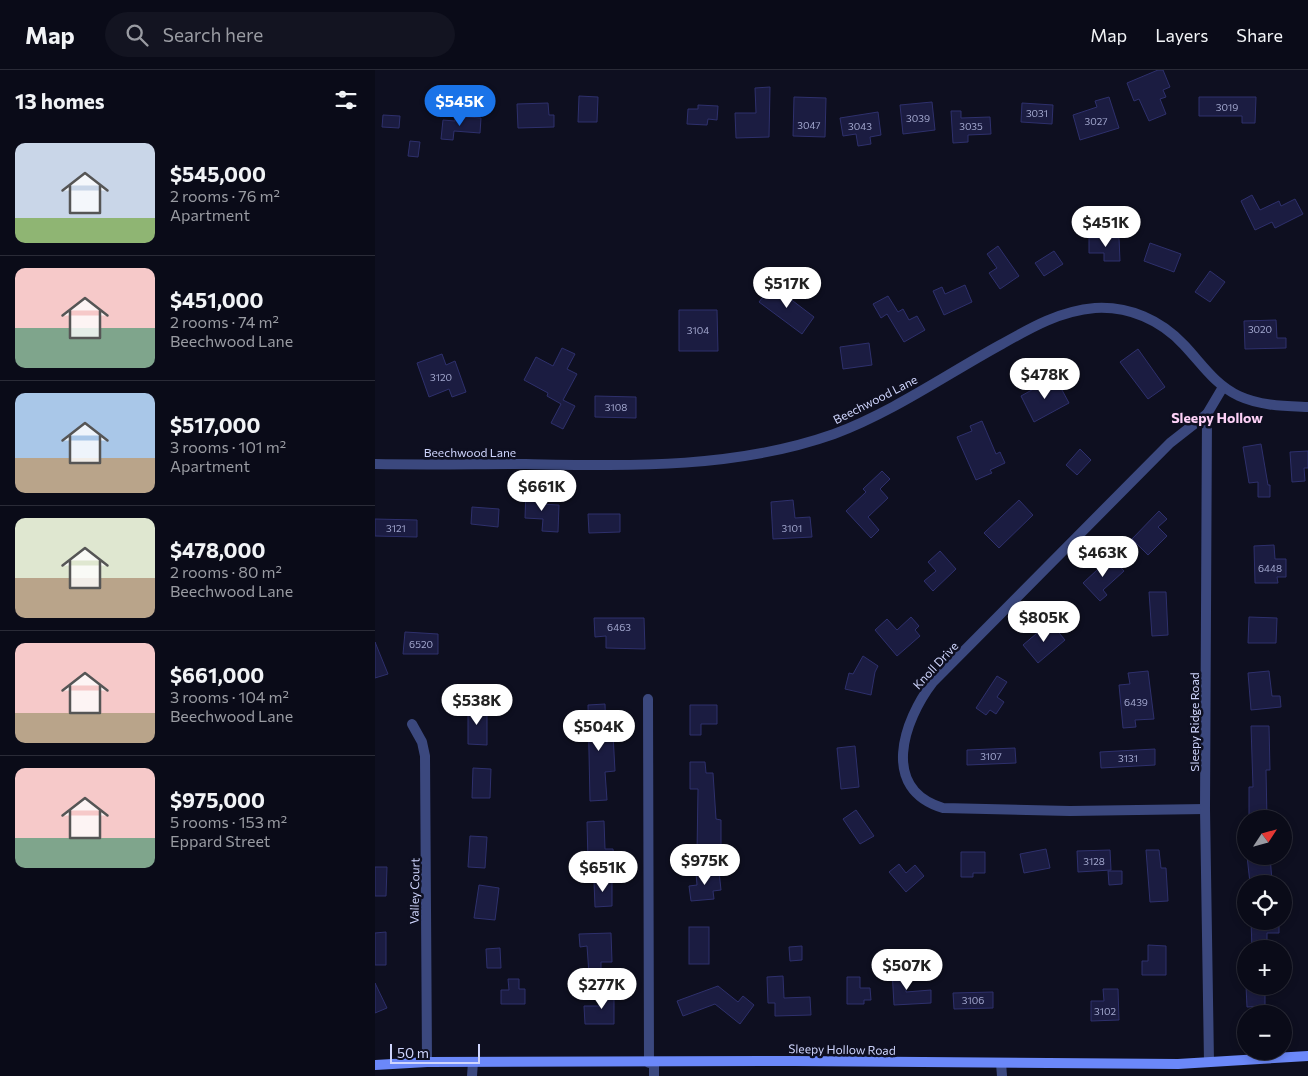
<!DOCTYPE html>
<meta charset="utf-8">
<style>
:root{--surface:#0a0b18;--page:#131421;--text:#f1f3f6;--muted:#999ba2;--line:#2a2b37;--accent:#1a73e8}
body{margin:0;font-family:Commissioner,sans-serif;background:var(--page);color:var(--text);height:100vh;display:flex;flex-direction:column;font-size:19px;white-space:nowrap}
*{box-sizing:border-box;margin:0}
p{font-size:16px;color:var(--muted)}
.icon{flex:none;width:28px;height:28px;fill:none;stroke:currentColor;stroke-width:2;stroke-linecap:round;stroke-linejoin:round}
.map{position:relative;flex:1;overflow:hidden}
.side{display:flex;flex-direction:column;background:var(--surface);width:375px}
.side>*{flex:none}
.needle{width:32px;rotate:54deg}
.buttons{position:absolute;left:862px;top:740px;display:grid;gap:10px}
.buttons a{display:grid;place-items:center;width:55px;height:55px;border-radius:50%;background:var(--surface);box-shadow:0 2px 8px #0003,0 0 0 1px var(--line);font-size:25px}
.scale{position:absolute;left:15px;bottom:12px;width:90px;box-sizing:border-box;padding-left:5px;border:2px solid #cfd5fd;border-top:0;font-size:14px;line-height:18px;white-space:nowrap;color:#cfd5fd;-webkit-text-stroke:4px #0e0f20;paint-order:stroke}
.price{position:absolute;translate:-50% -42px;padding:0 11px;border-radius:18px;background:#fff;color:#222;font-size:16px;line-height:32px;filter:drop-shadow(0 1px 2px #0008)}
.price::after{content:'';position:absolute;left:50%;top:30px;width:15px;height:11px;margin-left:-8px;background:inherit;clip-path:polygon(0 0,100% 0,50% 100%)}
.price.active{background:var(--accent);color:#fff}
ul{padding:0;list-style:none}
li{display:flex;align-items:center;gap:15px;height:125px;padding:0 15px}
li+li{border-top:1px solid var(--line)}
li span{display:grid;place-items:center;flex:none;width:140px;height:100px;border-radius:10px;color:#555}
li>.icon{margin-inline-start:auto}
span .icon{width:60px;height:60px;fill:#fffc;stroke-width:1}
li b{font-size:21px}
h2{display:flex;justify-content:space-between;align-items:center;height:60px;padding:0 15px;font-size:21px}
header{display:flex;align-items:center;gap:30px;box-sizing:border-box;height:70px;padding:0 25px;background:var(--surface);border-bottom:1px solid var(--line)}
header strong{font-size:24px}
nav{display:flex;gap:28px;margin-inline-start:auto;font-size:18px}
.search{width:350px;height:45px;background:var(--page);display:flex;align-items:center;gap:12px;box-sizing:border-box;padding:0 18px;border-radius:28px;color:var(--muted);font-size:19px}
main{display:flex;flex:1;min-height:0}
.map>svg:first-child{display:block}
</style>
<header>
<strong>Map</strong>
<div class="search"><svg class="icon" aria-label="search" viewBox="0 0 24 24"><circle cx="10" cy="10" r="6"/><path d="M15 15l6 6"/></svg>Search here</div>
<nav><a>Map</a><a>Layers</a><a>Share</a></nav>
</header>
<main>
<section class="side">
<h2>13 homes<svg class="icon" aria-label="filters" viewBox="0 0 24 24"><path d="M4 7h16M4 17h16"/><circle cx="9" cy="7" r="2"/><circle cx="15" cy="17" r="2"/></svg></h2>
<ul>
<li><span style="background:linear-gradient(#c9d6e8 75%,#8fb573 0)"><svg class="icon" aria-label="home" viewBox="0 0 24 24"><path d="M3 11l9-7 9 7M6 9v11h12V9"/></svg></span><div><b>$545,000</b><p>2 rooms · 76 m²</p><p>Apartment</p></div></li>
<li><span style="background:linear-gradient(#f6c9c9 60%,#7fa58c 0)"><svg class="icon" aria-label="home" viewBox="0 0 24 24"><path d="M3 11l9-7 9 7M6 9v11h12V9"/></svg></span><div><b>$451,000</b><p>2 rooms · 74 m²</p><p>Beechwood Lane</p></div></li>
<li><span style="background:linear-gradient(#a9c7e8 65%,#b9a48a 0)"><svg class="icon" aria-label="home" viewBox="0 0 24 24"><path d="M3 11l9-7 9 7M6 9v11h12V9"/></svg></span><div><b>$517,000</b><p>3 rooms · 101 m²</p><p>Apartment</p></div></li>
<li><span style="background:linear-gradient(#dfe7d0 60%,#b9a48a 0)"><svg class="icon" aria-label="home" viewBox="0 0 24 24"><path d="M3 11l9-7 9 7M6 9v11h12V9"/></svg></span><div><b>$478,000</b><p>2 rooms · 80 m²</p><p>Beechwood Lane</p></div></li>
<li><span style="background:linear-gradient(#f6c9c9 70%,#b9a48a 0)"><svg class="icon" aria-label="home" viewBox="0 0 24 24"><path d="M3 11l9-7 9 7M6 9v11h12V9"/></svg></span><div><b>$661,000</b><p>3 rooms · 104 m²</p><p>Beechwood Lane</p></div></li>
<li><span style="background:linear-gradient(#f6c9c9 70%,#7fa58c 0)"><svg class="icon" aria-label="home" viewBox="0 0 24 24"><path d="M3 11l9-7 9 7M6 9v11h12V9"/></svg></span><div><b>$975,000</b><p>5 rooms · 153 m²</p><p>Eppard Street</p></div></li>
</ul>
</section>
<div class="map">
<svg width="933" height="1006" viewBox="0 0 933 1006">
<rect width="100%" height="100%" fill="#0e0f20"/>
<g fill="#1b1c41" stroke="#2e306c">
<path d="M783,0H788L795,17L788,20L791,27L785,29L791,44L774,51L764,29L759,31L752,13Z"/>
<path d="M395,17L394,67L361,68L360,43H381L380,18Z"/>
<path d="M204,26L223,27L222,52H203Z"/>
<path d="M419,27L451,28L450,67L418,66Z"/>
<path d="M734,27L744,58L705,70L698,45L722,37L720,31Z"/>
<path d="M824,27H881L880,53H867V46H824Z"/>
<path d="M557,32L560,60L528,64L525,35Z"/>
<path d="M173,33L174,45H179V57L143,58L142,34Z"/>
<path d="M647,33L678,35L677,54L646,52Z"/>
<path d="M323,35L343,36L342,50L333,49L332,55L312,54L313,39H323Z"/>
<path d="M576,41H586V48L615,47L616,64L593,65V72L578,73Z"/>
<path d="M503,42L506,65L495,67L496,74L483,76L481,64L468,66L465,48Z"/>
<path d="M8,45L25,46L24,58L7,57Z"/>
<path d="M80,46L106,48L105,63L79,61L78,70L66,69L68,50L80,51Z"/>
<path d="M35,71L45,72L43,87L33,86Z"/>
<path d="M877,125L885,140L904,131L906,136L920,129L928,144L900,158L897,152L880,160L866,131Z"/>
<path d="M714,168H744L745,191H729V183H714Z"/>
<path d="M775,173L806,184L799,202L769,191Z"/>
<path d="M623,176L644,206L625,219L614,203L622,198L612,184Z"/>
<path d="M679,181L688,194L669,206L660,193Z"/>
<path d="M835,201L850,212L835,232L820,222Z"/>
<path d="M397,215L439,247L427,264L384,232Z"/>
<path d="M590,215L597,232L569,245L558,221L567,217L570,224Z"/>
<path d="M513,226L523,242L528,239L534,250L542,246L550,260L529,272L512,244L506,248L498,234Z"/>
<path d="M304,240H342L343,281H304Z"/>
<path d="M901,250L902,268H911V278L870,279L869,251Z"/>
<path d="M494,273L497,295L468,299L465,277Z"/>
<path d="M187,278L200,284L192,299L202,304L188,330L200,336L188,359L176,353L186,334L172,326L173,323L149,310L161,287L178,296Z"/>
<path d="M763,279L790,317L773,329L745,292Z"/>
<path d="M67,284L71,295L80,291L91,322L77,327L74,319L54,327L42,293Z"/>
<path d="M680,307L694,333L659,352L646,326Z"/>
<path d="M220,326L261,327V348L220,347Z"/>
<path d="M607,351L621,384L625,382L630,393L615,400L617,403L601,410L582,367L597,361L595,356Z"/>
<path d="M886,374L893,415H895V427H883V412L874,413L868,377Z"/>
<path d="M705,379L716,390L702,405L691,395Z"/>
<path d="M933,381V398H929L930,411L917,412L915,382Z"/>
<path d="M507,401L515,409L505,419L513,428L493,447L504,460L496,468L471,441L491,422L488,419Z"/>
<path d="M151,420L165,421L164,434L184,435L183,462L167,461L168,449L150,448Z"/>
<path d="M418,430L420,448L435,447L437,467L398,469L396,432Z"/>
<path d="M644,430L658,445L624,478L609,463Z"/>
<path d="M97,437L124,439L123,457L96,454Z"/>
<path d="M784,441L792,449L783,457L792,466L773,485L757,469Z"/>
<path d="M213,444H245V462L214,463Z"/>
<path d="M0,449L42,450V467L0,466Z"/>
<path d="M899,475L900,489H911V507H902L903,513H880L879,476Z"/>
<path d="M565,481L581,499L558,521L549,511L561,501L553,492Z"/>
<path d="M736,487L749,501L728,520L732,525L725,531L708,513Z"/>
<path d="M774,522H791L793,565L777,566Z"/>
<path d="M536,547L544,556L540,560L545,566L522,586L500,560L512,549L522,560Z"/>
<path d="M874,547L902,548L901,573H873Z"/>
<path d="M219,548H269L270,579L231,578V566L220,567Z"/>
<path d="M675,552L690,570L663,593L648,575Z"/>
<path d="M30,562L63,564V584H28Z"/>
<path d="M0,572L13,604L0,608Z"/>
<path d="M488,586L503,596L500,602L496,625L470,619L474,603L478,604Z"/>
<path d="M773,601L779,649L760,650L761,657L748,658L744,615L755,614L753,603Z"/>
<path d="M894,601L897,626H905L906,637L876,640L873,603Z"/>
<path d="M622,606L632,612L622,627L629,632L621,644L615,640L611,645L601,638Z"/>
<path d="M230,634L231,664H238L240,701L230,702L232,730L215,731L213,635Z"/>
<path d="M315,635H342V654H326V665H315Z"/>
<path d="M93,637L112,638V675L93,674Z"/>
<path d="M876,656H894L895,700H891L892,749H874V717H878Z"/>
<path d="M480,676L484,717L466,719L462,678Z"/>
<path d="M640,678L641,693L592,695V680Z"/>
<path d="M780,679V695L726,698L725,682Z"/>
<path d="M315,692H330L331,703H338L341,749L346,750V784L322,783L323,719H315Z"/>
<path d="M98,698L116,699L115,728H97Z"/>
<path d="M481,740L499,766L485,774L468,749Z"/>
<path d="M229,751L230,779H238L239,789L213,790L212,752Z"/>
<path d="M95,766L112,767L110,798L93,797Z"/>
<path d="M671,779L675,798L649,803L645,784Z"/>
<path d="M735,780L736,800L703,802L702,781Z"/>
<path d="M771,780H784L786,798H791L793,831L775,832Z"/>
<path d="M586,782H610V803H598V807H586Z"/>
<path d="M872,786H895L897,811L875,813Z"/>
<path d="M524,794L531,803L540,795L549,806L531,822L514,802Z"/>
<path d="M0,797H12L11,826H0Z"/>
<path d="M344,801L346,820L338,821L339,829L316,831L314,816L322,815L321,803Z"/>
<path d="M733,801H747V814L734,815Z"/>
<path d="M237,810V836L220,837L219,811Z"/>
<path d="M104,815L124,818L120,850L99,848Z"/>
<path d="M876,851H904V863H892V879H877Z"/>
<rect x="314" y="857" width="20" height="37"/>
<path d="M11,862V895H0V863Z"/>
<path d="M236,863L237,892H226V904H214L212,876L205,877L204,864Z"/>
<path d="M773,875L791,876V905H767V891H773Z"/>
<path d="M427,876V890L415,891L414,877Z"/>
<path d="M125,878L126,898H112L111,879Z"/>
<path d="M517,900H530L531,922L556,920V933L519,935Z"/>
<path d="M408,906L409,928L435,927L436,945L400,946V933H393L392,907Z"/>
<path d="M472,907H485V918H495L496,930H489V934H472Z"/>
<path d="M133,909H144V919H150V934H126V920H134Z"/>
<path d="M0,913L12,938L0,943Z"/>
<path d="M343,916L363,932L368,926L379,935L365,954L340,934L308,946L302,931Z"/>
<path d="M871,916H890V936L872,937Z"/>
<path d="M728,919H743L744,950L716,951V931H729Z"/>
<path d="M227,920H239V954H210L209,936H227Z"/>
<path d="M618,922V938L579,939L578,923Z"/>
</g>
<g fill="none" stroke-linecap="round" stroke-linejoin="round">
<g stroke="#3b487e" stroke-width="10">
<path d="M0,394C50,395 100,394 151,394C254,396 360,399 459,364C518,342 572,304 627,274C657,257 685,241 720,238C754,236 786,250 809,275C827,294 840,315 864,326C886,336 910,336 933,337"/>
<path d="M273,629L274,993"/>
<path d="M37,654L47,672L50,686L52,992"/>
<path d="M830,739L695,741L568,738C505,719 528,651 558,612L795,373L832,344"/>
<path d="M834,992L830,739L832,344L848,317"/>
<path d="M279,993V1006"/>
<path d="M626,993L627,1006"/>
<path d="M97,1006L98,992"/>
</g>
<path stroke="#6b88f9" stroke-width="10" d="M0,995L52,992L419,991L803,994L933,986"/>
</g>
<g text-anchor="middle" dominant-baseline="central" stroke-width="5" stroke-linejoin="round" paint-order="stroke">
<g font-size="10" fill="#a2a7ce">
<text x="852" y="37">3019</text>
<text x="662" y="43">3031</text>
<text x="543" y="48">3039</text>
<text x="721" y="51">3027</text>
<text x="434" y="55">3047</text>
<text x="485" y="56">3043</text>
<text x="596" y="56">3035</text>
<text x="885" y="259">3020</text>
<text x="323" y="260">3104</text>
<text x="66" y="307">3120</text>
<text x="241" y="337">3108</text>
<text x="21" y="458">3121</text>
<text x="417" y="458">3101</text>
<text x="895" y="498">6448</text>
<text x="244" y="557">6463</text>
<text x="46" y="574">6520</text>
<text x="761" y="632">6439</text>
<text x="616" y="686">3107</text>
<text x="753" y="688">3131</text>
<text x="719" y="791">3128</text>
<text x="598" y="930">3106</text>
<text x="730" y="941">3102</text>
</g>
<g font-size="12" fill="#cfd5fd" stroke="#0e0f20">
<text transform="translate(500 329) rotate(-27)">Beechwood Lane</text>
<text x="95" y="382">Beechwood Lane</text>
<text transform="translate(560 595) rotate(-47)">Knoll Drive</text>
<text transform="translate(819 652) rotate(-90)">Sleepy Ridge Road</text>
<text transform="translate(39 821) rotate(-89)">Valley Court</text>
<text transform="translate(467 979) rotate(1)">Sleepy Hollow Road</text>
</g>
<g font-size="14" font-weight="bold" fill="#fdd1f7" stroke="#0e0f20">
<text x="842" y="347">Sleepy Hollow</text>
</g>
</g>
</svg>
<div class="buttons">
<a><svg class="needle" viewBox="-14 -14 28 28"><path d="M0-13l5 13h-10z" fill="#e53935"/><path d="M0 13l5-13h-10z" fill="#999ba2"/></svg></a>
<a><svg class="icon" aria-label="locate" viewBox="0 0 24 24"><circle cx="12" cy="12" r="6"/><path d="M12 2v4M12 18v4M2 12h4M18 12h4"/></svg></a>
<a>+</a>
<a>−</a>
</div>
<div class="scale">50 m</div>
<b class="price active" style="left:85px;top:57px">$545K</b>
<b class="price" style="left:731px;top:178px">$451K</b>
<b class="price" style="left:412px;top:239px">$517K</b>
<b class="price" style="left:670px;top:330px">$478K</b>
<b class="price" style="left:167px;top:442px">$661K</b>
<b class="price" style="left:728px;top:508px">$463K</b>
<b class="price" style="left:669px;top:573px">$805K</b>
<b class="price" style="left:102px;top:656px">$538K</b>
<b class="price" style="left:224px;top:682px">$504K</b>
<b class="price" style="left:330px;top:816px">$975K</b>
<b class="price" style="left:228px;top:823px">$651K</b>
<b class="price" style="left:532px;top:921px">$507K</b>
<b class="price" style="left:227px;top:940px">$277K</b>
</div>
</main>
